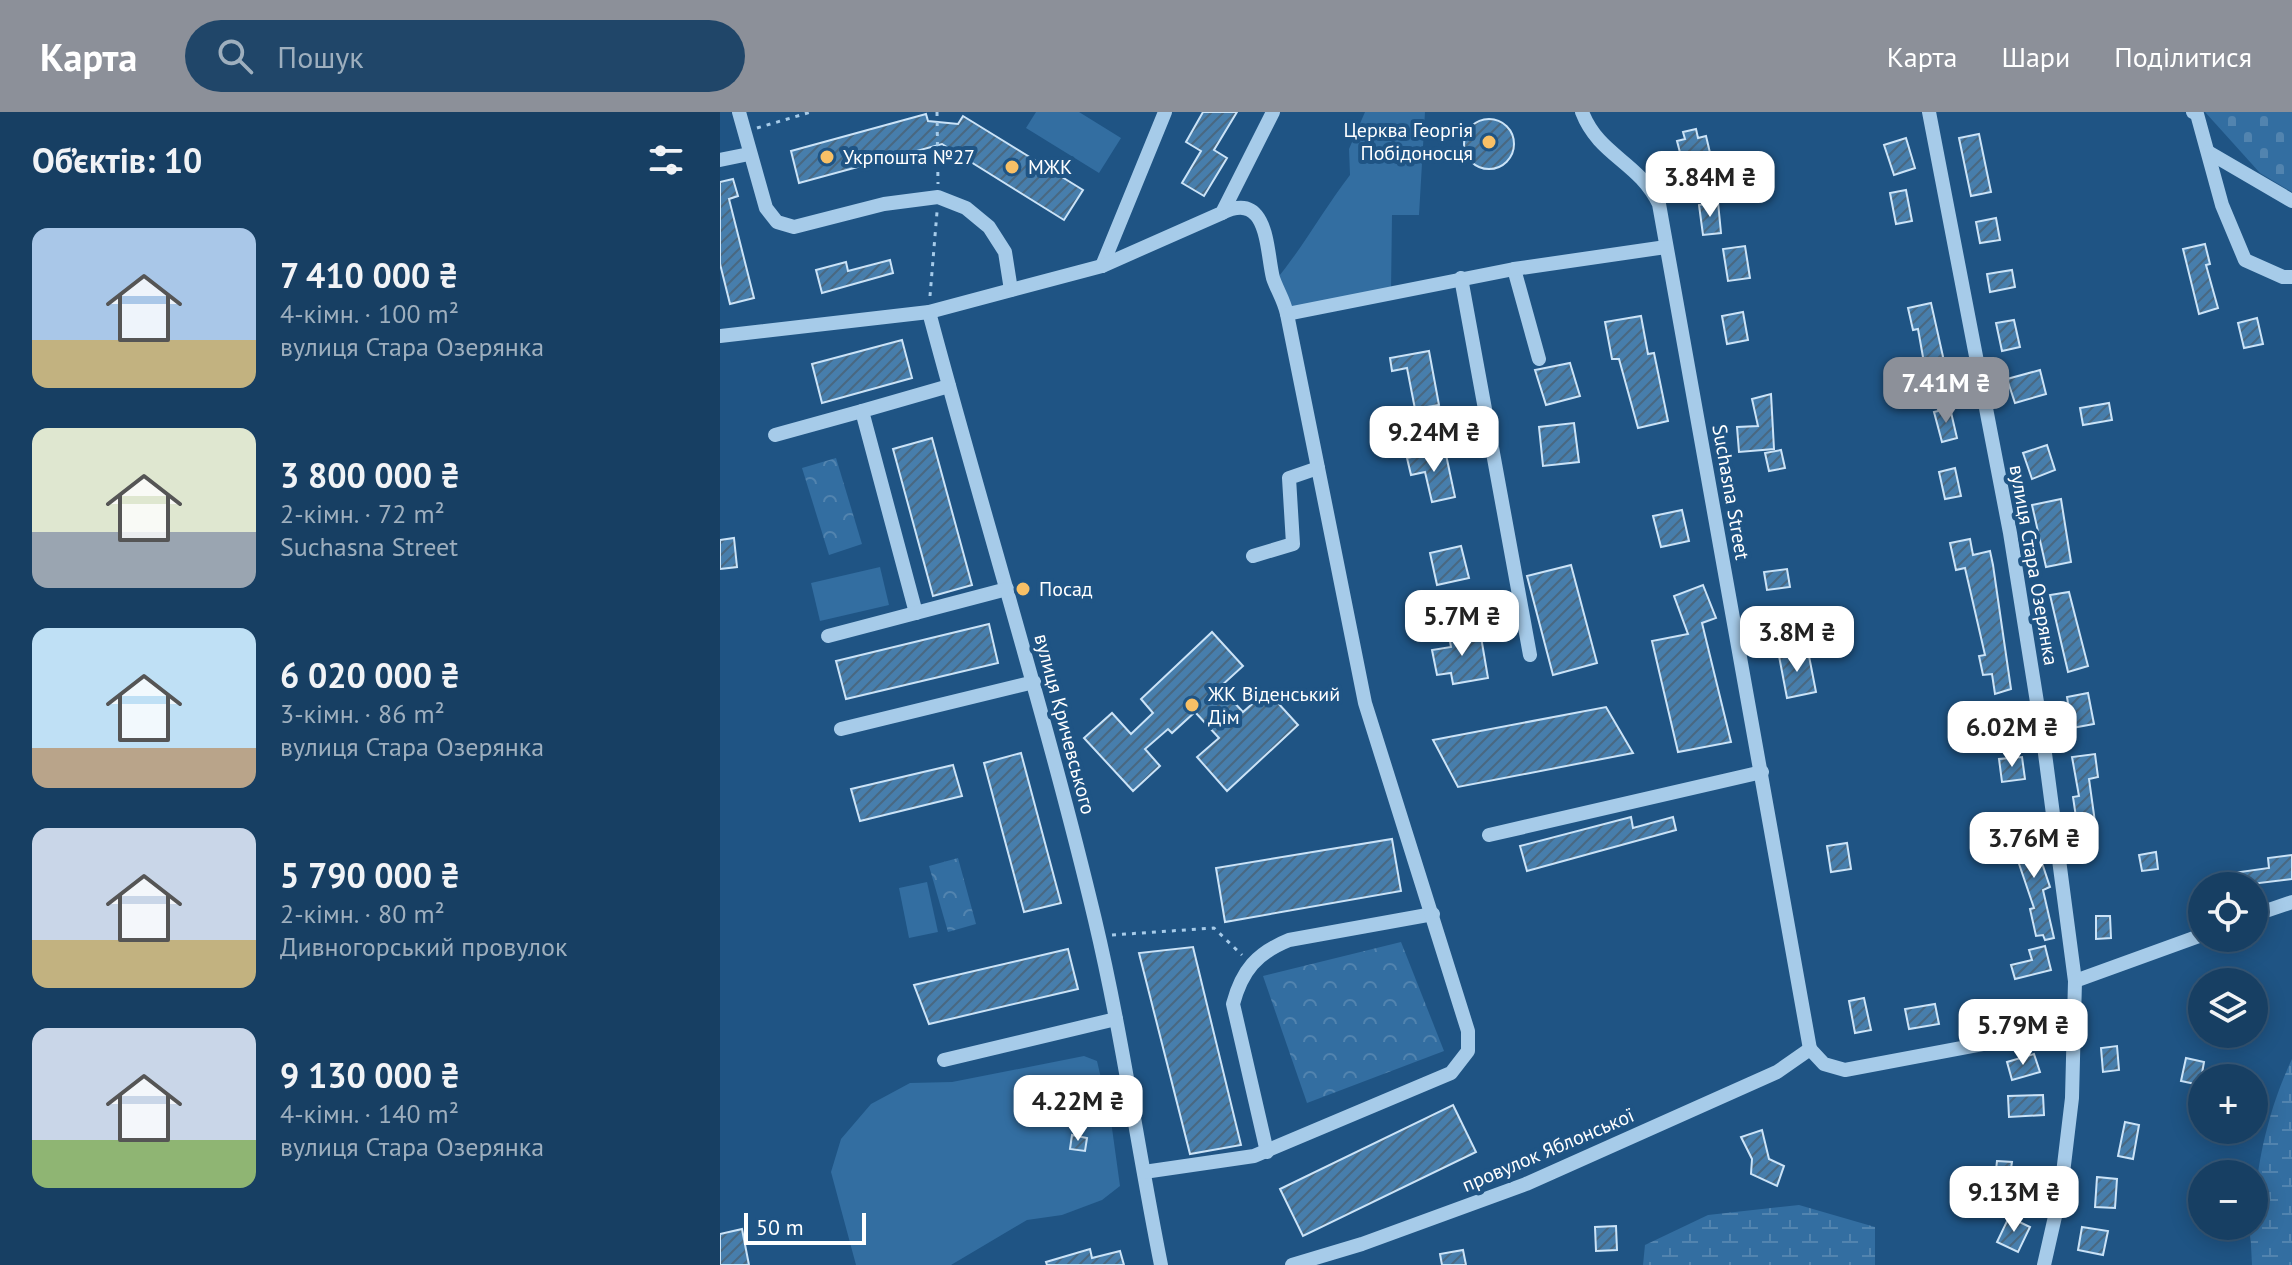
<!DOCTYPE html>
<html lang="uk">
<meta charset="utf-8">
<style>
:root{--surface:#173f63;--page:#204669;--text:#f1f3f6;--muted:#9eafbe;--line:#365878;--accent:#8c9099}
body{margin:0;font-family:"PT Sans",sans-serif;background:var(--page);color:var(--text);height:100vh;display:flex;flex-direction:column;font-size:30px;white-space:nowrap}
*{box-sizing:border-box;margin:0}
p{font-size:26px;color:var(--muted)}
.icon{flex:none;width:44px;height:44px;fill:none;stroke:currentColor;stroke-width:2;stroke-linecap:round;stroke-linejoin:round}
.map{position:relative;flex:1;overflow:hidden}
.panel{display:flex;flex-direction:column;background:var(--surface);width:720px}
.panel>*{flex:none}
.fabs{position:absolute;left:1468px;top:760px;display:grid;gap:16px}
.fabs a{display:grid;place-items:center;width:80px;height:80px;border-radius:50%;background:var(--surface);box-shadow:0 4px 20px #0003,0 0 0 2px var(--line);font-size:40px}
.scale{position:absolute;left:24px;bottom:20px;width:122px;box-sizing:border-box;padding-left:8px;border:4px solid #fff;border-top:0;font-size:22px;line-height:28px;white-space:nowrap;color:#fff;-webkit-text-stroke:6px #1f5484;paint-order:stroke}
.price{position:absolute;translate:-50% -68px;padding:0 18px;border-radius:16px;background:#fff;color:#222;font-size:26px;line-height:52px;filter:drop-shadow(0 2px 4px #0008)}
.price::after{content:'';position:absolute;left:50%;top:48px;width:24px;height:18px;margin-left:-12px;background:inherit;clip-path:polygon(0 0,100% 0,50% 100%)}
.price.active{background:var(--accent);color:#fff}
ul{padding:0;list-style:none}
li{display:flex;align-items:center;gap:24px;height:200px;padding:0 32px}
li span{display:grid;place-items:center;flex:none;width:224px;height:160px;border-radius:16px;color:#555}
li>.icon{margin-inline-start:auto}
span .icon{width:96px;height:96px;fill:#fffc;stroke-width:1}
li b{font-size:34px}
h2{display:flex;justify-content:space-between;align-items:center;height:96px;padding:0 32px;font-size:34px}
header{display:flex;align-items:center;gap:48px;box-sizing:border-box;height:112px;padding:0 40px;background:var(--accent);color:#fff}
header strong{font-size:38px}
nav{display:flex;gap:44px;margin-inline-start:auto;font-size:28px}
.search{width:560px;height:72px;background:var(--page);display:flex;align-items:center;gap:20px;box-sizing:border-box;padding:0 28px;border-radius:44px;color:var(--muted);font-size:30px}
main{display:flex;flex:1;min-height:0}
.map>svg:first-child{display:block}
</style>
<header>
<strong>Карта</strong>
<div class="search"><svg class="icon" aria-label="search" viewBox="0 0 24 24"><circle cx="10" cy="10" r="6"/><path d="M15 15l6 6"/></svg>Пошук</div>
<nav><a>Карта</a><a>Шари</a><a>Поділитися</a></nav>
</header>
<main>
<section class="panel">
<h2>Об’єктів: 10<svg class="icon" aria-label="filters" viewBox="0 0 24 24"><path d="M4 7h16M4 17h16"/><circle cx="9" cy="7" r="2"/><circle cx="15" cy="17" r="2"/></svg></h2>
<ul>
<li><span style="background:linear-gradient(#a9c7e8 70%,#c2b280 0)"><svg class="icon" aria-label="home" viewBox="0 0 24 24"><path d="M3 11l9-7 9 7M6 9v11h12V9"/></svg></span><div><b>7 410 000 ₴</b><p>4-кімн. · 100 m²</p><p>вулиця Стара Озерянка</p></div></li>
<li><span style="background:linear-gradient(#dfe7d0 65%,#9aa5b1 0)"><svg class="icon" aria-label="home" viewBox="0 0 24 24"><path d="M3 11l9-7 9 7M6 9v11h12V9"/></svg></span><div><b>3 800 000 ₴</b><p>2-кімн. · 72 m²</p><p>Suchasna Street</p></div></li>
<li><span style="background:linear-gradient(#bfe0f5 75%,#b9a48a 0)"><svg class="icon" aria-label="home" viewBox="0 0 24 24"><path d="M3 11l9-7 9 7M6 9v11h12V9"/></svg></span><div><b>6 020 000 ₴</b><p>3-кімн. · 86 m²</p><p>вулиця Стара Озерянка</p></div></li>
<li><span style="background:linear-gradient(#c9d6e8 70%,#c2b280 0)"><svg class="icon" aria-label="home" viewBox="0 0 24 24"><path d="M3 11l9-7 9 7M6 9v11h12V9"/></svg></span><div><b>5 790 000 ₴</b><p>2-кімн. · 80 m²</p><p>Дивногорський провулок</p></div></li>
<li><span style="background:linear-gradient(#c9d6e8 70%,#8fb573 0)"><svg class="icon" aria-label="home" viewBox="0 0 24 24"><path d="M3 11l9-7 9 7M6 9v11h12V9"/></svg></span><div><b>9 130 000 ₴</b><p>4-кімн. · 140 m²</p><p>вулиця Стара Озерянка</p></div></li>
</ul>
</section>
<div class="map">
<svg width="1572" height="1153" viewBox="0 0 1572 1153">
<defs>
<pattern id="wetland-marsh" width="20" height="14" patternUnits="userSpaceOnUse" patternTransform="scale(2)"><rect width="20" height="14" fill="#336ea1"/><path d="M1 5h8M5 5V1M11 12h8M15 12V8" fill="none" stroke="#5284af"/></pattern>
<pattern id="cemetery-stones" width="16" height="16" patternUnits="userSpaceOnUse" patternTransform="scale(2)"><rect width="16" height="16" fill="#336ea1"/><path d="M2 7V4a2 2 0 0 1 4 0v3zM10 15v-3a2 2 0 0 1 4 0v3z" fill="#5284af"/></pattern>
<pattern id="park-crowns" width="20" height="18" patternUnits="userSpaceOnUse" patternTransform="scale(2)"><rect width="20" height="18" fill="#336ea1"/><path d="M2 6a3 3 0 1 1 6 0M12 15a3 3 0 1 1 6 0" fill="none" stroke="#5284af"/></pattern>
<pattern id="building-hatch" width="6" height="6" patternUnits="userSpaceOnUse" patternTransform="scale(2)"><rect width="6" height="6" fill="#477eac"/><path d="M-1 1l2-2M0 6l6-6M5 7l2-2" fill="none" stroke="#496881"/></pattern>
</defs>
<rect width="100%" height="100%" fill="#1f5484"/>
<g fill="#336ea1">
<path d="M316,0H359L401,26L379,61L306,16Z"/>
<path d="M645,0H705L699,103H672L671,180L567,202L554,170C583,136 603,98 630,63L629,37Z"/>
<path d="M160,455L169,493L100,509L91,471Z"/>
<path d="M207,770L218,820L189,826L179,776Z"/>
<path d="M364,944L377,949L391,1009L400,1074L382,1088L342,1103L307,1108L231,1153H136L111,1060L121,1027L151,992L190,971L232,970Z"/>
</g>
<g fill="url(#wetland-marsh)">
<path d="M1572,947V1153H1532L1530,1114H1534C1534,1059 1548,997 1572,947Z"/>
<path d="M1079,1093L1155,1115V1153H923L925,1133L988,1103Z"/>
</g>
<path fill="url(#cemetery-stones)" d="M1485,0H1572V80L1540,61Z"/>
<g fill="url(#park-crowns)">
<path d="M116,346L142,432L109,443L82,356Z"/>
<path d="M238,746L256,812L228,820L209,754Z"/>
<path d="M681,830L724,939L587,991L543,864Z"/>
</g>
<g fill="url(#building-hatch)" stroke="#cbe3f7" stroke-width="2">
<path d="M483,0H517L494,38L507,46L484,84L462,71L481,39L466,30Z"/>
<path d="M206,2L208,9L238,12L243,4L363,78L344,108L222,32L79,71L71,39Z"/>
<circle cx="769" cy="32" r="25"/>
<path d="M976,17L978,26L986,24L991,45L983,47L985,56L974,59L972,50L963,52L957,29L965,27L963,20Z"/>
<path d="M1259,22L1271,80L1251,84L1239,26Z"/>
<path d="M1186,26L1195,56L1174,63L1164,33Z"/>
<path d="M13,67L18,84L9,87L34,186L10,192L0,152V70Z"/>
<path d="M1186,78L1192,109L1176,112L1170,81Z"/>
<path d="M998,90L1001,121L983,123L979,93Z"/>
<path d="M1276,106L1280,128L1260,131L1256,110Z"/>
<path d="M1485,132L1490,152L1486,153L1498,196L1479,202L1463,137Z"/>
<path d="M1025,134L1030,166L1008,169L1003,137Z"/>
<path d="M170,148L173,161L102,181L96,158L126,150L128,159Z"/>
<path d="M1292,158L1295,175L1270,180L1267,162Z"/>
<path d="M1211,191L1226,258L1206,262L1198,217L1193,218L1188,196Z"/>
<path d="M1023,200L1028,228L1007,232L1002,204Z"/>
<path d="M921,204L928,242L934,241L948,309L918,316L899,247H892L885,210Z"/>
<path d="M1537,206L1543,232L1524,236L1518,211Z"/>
<path d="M1294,208L1300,235L1282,239L1276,211Z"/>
<path d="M182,228L192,266L102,291L92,252Z"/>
<path d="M709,239L719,293L695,297L687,256L672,259L670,246Z"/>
<path d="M850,251L860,284L826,293L815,258Z"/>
<path d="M1320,258L1326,282L1295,291L1287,267Z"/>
<path d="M1051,282L1054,337L1019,340L1017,315L1038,314L1032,287Z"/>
<path d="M1389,291L1392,308L1363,313L1360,296Z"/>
<path d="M1230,296L1237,326L1222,330L1214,300Z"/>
<path d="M854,311L859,350L823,354L819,315Z"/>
<path d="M212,326L252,473L213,484L173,337Z"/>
<path d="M1327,333L1335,358L1312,367L1303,341Z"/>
<path d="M725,338L735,385L712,390L705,360L691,363L687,346Z"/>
<path d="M1061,338L1065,356L1049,359L1045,341Z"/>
<path d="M1235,356L1241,384L1225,387L1219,360Z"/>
<path d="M1341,387L1351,450L1326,455L1312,393Z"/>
<path d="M962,398L969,429L941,435L933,404Z"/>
<path d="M14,426L17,455L0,457V428Z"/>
<path d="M1250,427L1253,443L1270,439L1273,453L1291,577L1275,582L1272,562L1263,563L1259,544L1265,543L1245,456L1236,458L1230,431Z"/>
<path d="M741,434L749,466L717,473L710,441Z"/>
<path d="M851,453L877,551L833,563L807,464Z"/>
<path d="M1067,457L1070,475L1047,478L1044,460Z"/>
<path d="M983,473L996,506L982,511L1011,630L958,640L932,529L968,522L954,484Z"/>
<path d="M1349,480L1368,554L1348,560L1330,483Z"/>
<path d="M269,512L278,551L126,587L116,549Z"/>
<path d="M760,519L768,566L733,572L731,561L717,563L712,538L731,535L729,524Z"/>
<path d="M492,520L523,554L500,575L523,600L547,579L578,613L507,679L477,645L499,626L475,600L452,621L448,617L425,637L440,654L413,679L364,626L392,601L411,622L433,601L421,587Z"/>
<path d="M1088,539L1096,580L1067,586L1059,544Z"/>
<path d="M1368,581L1374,612L1352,616L1347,585Z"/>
<path d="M886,595L913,641L738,675L713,628Z"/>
<path d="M301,641L341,791L304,800L264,651Z"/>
<path d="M1375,642L1378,665L1369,667L1375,710L1357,712L1353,685L1359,684L1352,645Z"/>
<path d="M1302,645L1305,667L1282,670L1279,647Z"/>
<path d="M233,653L242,684L140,709L131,677Z"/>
<path d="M911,705L913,716L953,705L956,718L807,759L800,734Z"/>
<path d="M1313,717L1316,749L1321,748L1330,775L1323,778L1334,826L1325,828L1323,823L1316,824L1310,797L1314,796L1293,734L1291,719Z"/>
<path d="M672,727L681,779L505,810L496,756Z"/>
<path d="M1127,731L1131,757L1111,760L1107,734Z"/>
<path d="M1436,740L1438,757L1422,759L1419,743Z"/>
<path d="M1572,743V767L1515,774L1513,761L1549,756L1548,746Z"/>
<path d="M1376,804H1390L1391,826L1376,827Z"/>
<path d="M1325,834L1331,858L1295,867L1291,853L1312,848L1309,838Z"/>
<path d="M473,835L521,1033L470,1042L419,841Z"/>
<path d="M348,837L358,877L209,912L194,873Z"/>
<path d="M1144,886L1151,918L1135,921L1129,889Z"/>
<path d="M1215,892L1219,912L1189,917L1185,897Z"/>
<path d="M1397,934L1399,958L1383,960L1381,936Z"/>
<path d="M1314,942L1320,960L1292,968L1287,950Z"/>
<path d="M1466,946L1484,950L1480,973L1461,969Z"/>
<path d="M1323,983L1324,1003L1289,1005L1288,984Z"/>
<path d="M733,993L756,1040L583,1124L560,1077Z"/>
<path d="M1405,1010L1419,1013L1413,1047L1398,1044Z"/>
<path d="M1042,1018L1049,1047L1064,1054L1057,1074L1031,1062L1032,1047L1021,1025Z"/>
<path d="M352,1023L367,1026L365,1039L350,1037Z"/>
<path d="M1277,1049L1292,1050L1289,1069L1275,1067Z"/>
<path d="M1377,1065L1397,1067L1395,1096L1375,1095Z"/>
<path d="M1289,1105L1310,1115L1298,1140L1277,1130Z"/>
<path d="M896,1114L897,1138L876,1139L875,1115Z"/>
<path d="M1362,1115L1388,1119L1383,1143L1358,1138Z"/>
<path d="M22,1117L29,1153H0V1122Z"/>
<path d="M370,1137L372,1146L400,1139L404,1153H327L326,1150Z"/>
<path d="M743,1138L746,1153H722L720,1142Z"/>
</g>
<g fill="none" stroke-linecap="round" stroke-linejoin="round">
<g stroke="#a6cbe9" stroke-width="3" stroke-dasharray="4 6" stroke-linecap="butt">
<path d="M217,0L218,72"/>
<path d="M37,16L91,0"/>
<path d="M210,184L217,100"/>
<path d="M392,823L494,816L522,843"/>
</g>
<g stroke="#a6cbe9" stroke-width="14">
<path d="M19,0L46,96L57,110L74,115L164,92L218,85L246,96L269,115L285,140L291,178"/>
<path d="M862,0C879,44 918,49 939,92L1090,937"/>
<path d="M1209,0L1290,421L1324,634L1355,869L1352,986L1341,1078L1324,1153"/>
<path d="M1473,0L1477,2L1502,93L1525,148L1563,165H1572"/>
<path d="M1488,40L1572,89"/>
<path d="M0,48L29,42"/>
<path d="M502,101C549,78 546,138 553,166C557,178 564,188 567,202L598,356L569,366L573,432L533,444"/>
<path d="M382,154L445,0"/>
<path d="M794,157L819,247"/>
<path d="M741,166L810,543"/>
<path d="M209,200C263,403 326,603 375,808C402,922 418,1038 441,1153"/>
<path d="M567,202L794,157L946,135"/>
<path d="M0,224L209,200L382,154L502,101L553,0"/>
<path d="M55,323L142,299"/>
<path d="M196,501L142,299L229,274"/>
<path d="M108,524L287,477"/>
<path d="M121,617L314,570"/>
<path d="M769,723L1042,660"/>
<path d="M1534,803L1572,790"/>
<path d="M1355,869L1482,823"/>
<path d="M1090,937L1104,952L1125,958L1353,915"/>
<path d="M224,948L396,907"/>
<path d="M547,1040L513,892C522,858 537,841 569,828L713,802"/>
<path d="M424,1060L534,1044L731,961L748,939V919L645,591L598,356"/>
<path d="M572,1153L642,1132L806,1072L1057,960L1090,937"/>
</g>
</g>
<g fill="#f8c066" stroke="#1f5484" stroke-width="3">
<circle cx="769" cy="30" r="8"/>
<circle cx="107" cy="45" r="8"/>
<circle cx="292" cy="55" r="8"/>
<circle cx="303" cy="477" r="8"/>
<circle cx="472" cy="593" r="8"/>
</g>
<g text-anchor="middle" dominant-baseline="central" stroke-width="8" stroke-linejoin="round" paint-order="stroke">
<g font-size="20" fill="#fff" stroke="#1f5484" text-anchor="start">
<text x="753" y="18" text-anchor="end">Церква Георгія<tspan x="753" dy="23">Побідоносця</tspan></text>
<text x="123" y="45">Укрпошта №27</text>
<text x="308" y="55">МЖК</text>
<text x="319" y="477">Посад</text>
<text x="488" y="582">ЖК Віденський<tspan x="488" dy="23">Дім</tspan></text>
</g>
<g font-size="20" fill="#fff" stroke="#1f5484">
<text transform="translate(1011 380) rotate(80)">Suchasna Street</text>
<text transform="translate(1314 453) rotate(80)">вулиця Стара Озерянка</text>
<text transform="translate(345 612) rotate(75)">вулиця Кричевського</text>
<text transform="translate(828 1038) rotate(-23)">провулок Яблонської</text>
</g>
</g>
</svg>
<div class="fabs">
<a><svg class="icon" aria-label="locate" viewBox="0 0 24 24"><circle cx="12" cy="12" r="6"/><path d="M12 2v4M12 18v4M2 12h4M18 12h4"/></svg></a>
<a><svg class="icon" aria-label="layers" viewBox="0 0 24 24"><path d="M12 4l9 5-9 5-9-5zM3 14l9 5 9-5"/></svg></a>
<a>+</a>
<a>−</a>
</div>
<div class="scale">50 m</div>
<b class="price" style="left:990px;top:107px">3.84M ₴</b>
<b class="price active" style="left:1226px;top:313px">7.41M ₴</b>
<b class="price" style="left:714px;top:362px">9.24M ₴</b>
<b class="price" style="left:742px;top:546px">5.7M ₴</b>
<b class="price" style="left:1077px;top:562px">3.8M ₴</b>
<b class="price" style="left:1292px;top:657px">6.02M ₴</b>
<b class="price" style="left:1314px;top:768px">3.76M ₴</b>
<b class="price" style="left:1303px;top:955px">5.79M ₴</b>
<b class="price" style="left:358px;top:1031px">4.22M ₴</b>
<b class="price" style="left:1294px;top:1122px">9.13M ₴</b>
</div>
</main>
